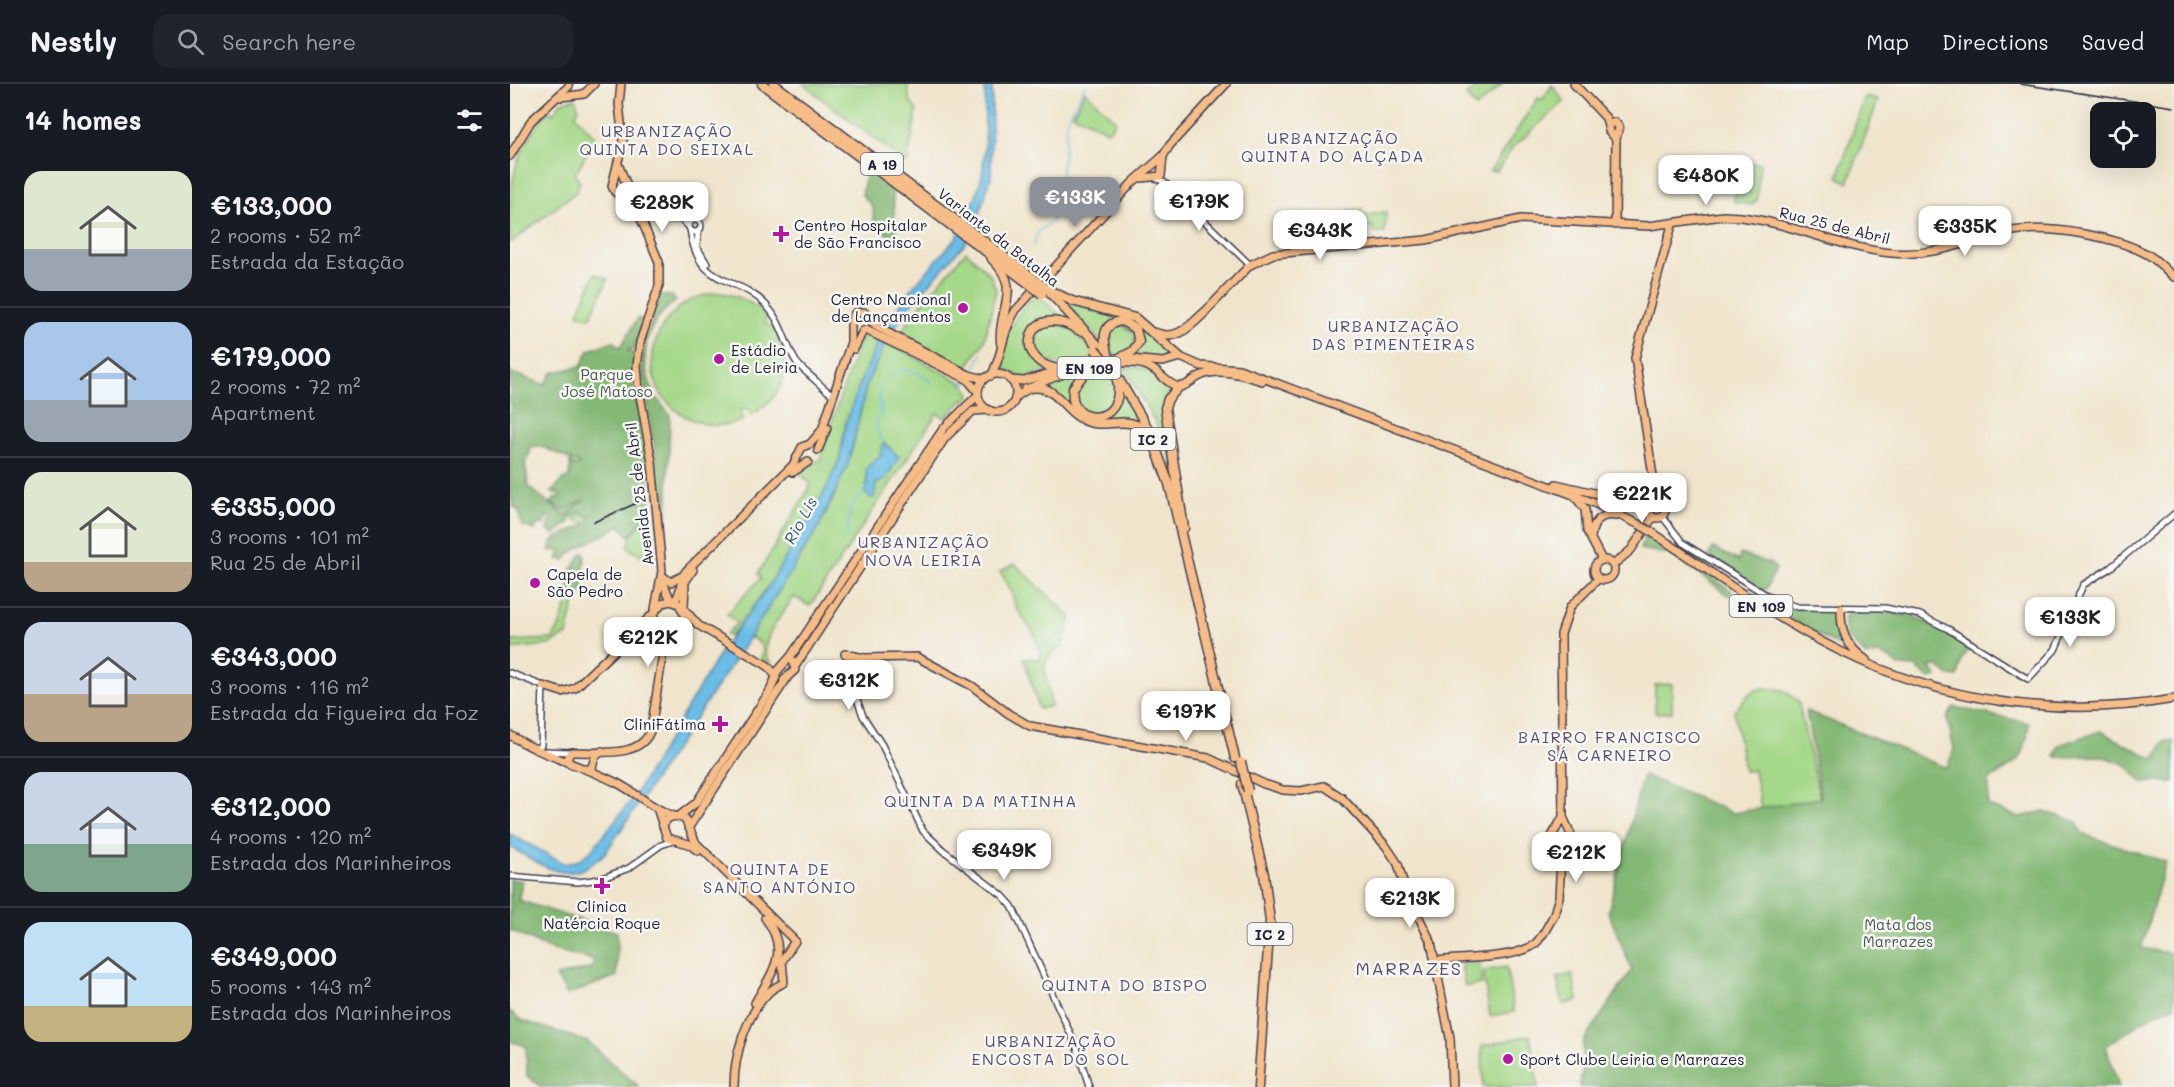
<!DOCTYPE html>
<meta charset="utf-8">
<style>
:root{--surface:#171b24;--page:#20242c;--text:#f1f3f6;--muted:#9ea1a6;--line:#363941;--accent:#8c9099}
body{margin:0;font-family:Mali,sans-serif;background:var(--page);color:var(--text);height:100vh;display:flex;flex-direction:column;font-size:22px;white-space:nowrap}
*{box-sizing:border-box;margin:0}
p{font-size:20px;color:var(--muted)}
.icon{flex:none;width:33px;height:33px;fill:none;stroke:currentColor;stroke-width:2;stroke-linecap:round;stroke-linejoin:round}
.map{position:relative;flex:1;overflow:hidden}
.drawer{display:flex;flex-direction:column;background:var(--surface);width:510px}
.drawer>*{flex:none}
.buttons{position:absolute;left:1580px;top:18px;display:grid;gap:12px}
.buttons a{display:grid;place-items:center;width:66px;height:66px;border-radius:12px;background:var(--surface);box-shadow:0 6px 24px #0002;font-size:30px}
.price{position:absolute;translate:-50% -51px;padding:0 14px;border-radius:12px;background:#fff;color:#222;font-size:20px;line-height:39px;filter:drop-shadow(0 2px 3px #0008)}
.price::after{content:'';position:absolute;left:50%;top:36px;width:18px;height:14px;margin-left:-9px;background:inherit;clip-path:polygon(0 0,100% 0,50% 100%)}
.price.selected{background:var(--accent);color:#fff}
ul{padding:0;list-style:none}
li{display:flex;align-items:center;gap:18px;height:150px;padding:0 24px}
li+li{border-top:2px solid var(--line)}
li span{display:grid;place-items:center;flex:none;width:168px;height:120px;border-radius:18px;color:#555}
li>.icon{margin-inline-start:auto}
span .icon{width:72px;height:72px;fill:#fffc;stroke-width:1}
li b{font-size:26px}
h2{display:flex;justify-content:space-between;align-items:center;height:72px;padding:0 24px;font-size:26px}
header{display:flex;align-items:center;gap:36px;box-sizing:border-box;height:84px;padding:0 30px;background:var(--surface);border-bottom:2px solid var(--line)}
header strong{font-size:28px}
nav{display:flex;gap:33px;margin-inline-start:auto;font-size:21px}
.search{width:420px;height:54px;background:var(--page);display:flex;align-items:center;gap:15px;box-sizing:border-box;padding:0 21px;border-radius:18px;color:var(--muted);font-size:22px}
main{display:flex;flex:1;min-height:0}
.map>svg:first-child{display:block}
</style>
<header>
<strong>Nestly</strong>
<div class="search"><svg class="icon" aria-label="search" viewBox="0 0 24 24"><circle cx="10" cy="10" r="6"/><path d="M15 15l6 6"/></svg>Search here</div>
<nav><a>Map</a><a>Directions</a><a>Saved</a></nav>
</header>
<main>
<section class="drawer">
<h2>14 homes<svg class="icon" aria-label="filters" viewBox="0 0 24 24"><path d="M4 7h16M4 17h16"/><circle cx="9" cy="7" r="2"/><circle cx="15" cy="17" r="2"/></svg></h2>
<ul>
<li><span style="background:linear-gradient(#dfe7d0 65%,#9aa5b1 0)"><svg class="icon" aria-label="home" viewBox="0 0 24 24"><path d="M3 11l9-7 9 7M6 9v11h12V9"/></svg></span><div><b>€133,000</b><p>2 rooms · 52 m²</p><p>Estrada da Estação</p></div></li>
<li><span style="background:linear-gradient(#a9c7e8 65%,#9aa5b1 0)"><svg class="icon" aria-label="home" viewBox="0 0 24 24"><path d="M3 11l9-7 9 7M6 9v11h12V9"/></svg></span><div><b>€179,000</b><p>2 rooms · 72 m²</p><p>Apartment</p></div></li>
<li><span style="background:linear-gradient(#dfe7d0 75%,#b9a48a 0)"><svg class="icon" aria-label="home" viewBox="0 0 24 24"><path d="M3 11l9-7 9 7M6 9v11h12V9"/></svg></span><div><b>€335,000</b><p>3 rooms · 101 m²</p><p>Rua 25 de Abril</p></div></li>
<li><span style="background:linear-gradient(#c9d6e8 60%,#b9a48a 0)"><svg class="icon" aria-label="home" viewBox="0 0 24 24"><path d="M3 11l9-7 9 7M6 9v11h12V9"/></svg></span><div><b>€343,000</b><p>3 rooms · 116 m²</p><p>Estrada da Figueira da Foz</p></div></li>
<li><span style="background:linear-gradient(#c9d6e8 60%,#7fa58c 0)"><svg class="icon" aria-label="home" viewBox="0 0 24 24"><path d="M3 11l9-7 9 7M6 9v11h12V9"/></svg></span><div><b>€312,000</b><p>4 rooms · 120 m²</p><p>Estrada dos Marinheiros</p></div></li>
<li><span style="background:linear-gradient(#bfe0f5 70%,#c2b280 0)"><svg class="icon" aria-label="home" viewBox="0 0 24 24"><path d="M3 11l9-7 9 7M6 9v11h12V9"/></svg></span><div><b>€349,000</b><p>5 rooms · 143 m²</p><p>Estrada dos Marinheiros</p></div></li>
</ul>
</section>
<div class="map">
<svg width="1664" height="1003" viewBox="0 0 1664 1003">
<rect width="100%" height="100%" fill="#f6f6f2"/>
<filter id="ink" filterUnits="userSpaceOnUse"><feTurbulence type="fractalNoise" baseFrequency=".0167" numOctaves="2"/><feDisplacementMap in="SourceGraphic" scale="12" xChannelSelector="R" yChannelSelector="G"/><feConvolveMatrix kernelMatrix="1 2 1 2 8 2 1 2 1" color-interpolation-filters="sRGB"/></filter>
<filter id="wash" filterUnits="userSpaceOnUse"><feTurbulence type="fractalNoise" baseFrequency=".008" numOctaves="4" result="noise"/><feDisplacementMap in="SourceGraphic" scale="24" xChannelSelector="R" yChannelSelector="G"/><feGaussianBlur stdDeviation="1.35" result="paint"/><feColorMatrix in="noise" values="0 0 0 0 0 0 0 0 0 0 0 0 0 0 0 0 0 1.4 0 .05"/><feComposite in="paint" operator="in"/></filter>
<g filter="url(#wash)">
<rect width="100%" height="100%" fill="#f0e5cc"/>
<g fill="#a5d888" stroke="#647d62" stroke-width="1.5">
<path d="M293,0H397L400,17L407,27L397,80Z"/>
<path d="M972,0H992L966,24L956,12Z"/>
<path d="M1042,1L1054,18L1002,64L987,87H980L1028,14L1032,16Z"/>
<path d="M575,7L606,37L598,47L563,30Z"/>
<path d="M1355,12L1368,17L1338,99L1328,93Z"/>
<path d="M65,14L69,25L65,31L85,53L65,91L70,98L66,108L0,159C0,99 0,73 38,27L43,30L51,18Z"/>
<path d="M1227,79H1250L1247,117H1244L1243,121L1224,118Z"/>
<path d="M852,125L853,132L876,128L875,149H864L863,142L840,144L839,126Z"/>
<path d="M456,167L481,192L486,206L474,258L455,286L390,251L402,231Z"/>
<path d="M85,190L98,195L80,234L68,229Z"/>
<path d="M207,209C227,210 243,218 257,233L254,238L264,245L276,267H273C278,291 270,314 248,325L249,328L241,330L237,325L230,326L233,336C212,344 195,343 175,332C116,299 143,214 207,209Z"/>
<path d="M526,210L556,236L535,235L517,257L541,286L512,294L495,285C487,258 507,227 526,210Z"/>
<path d="M553,216L621,235L663,271L656,275L622,271L631,255L607,235L592,259Z"/>
<path d="M546,238L567,249L587,274L555,282L530,275L522,261L528,244Z"/>
<path d="M610,240L625,250L624,264L605,273C595,259 594,248 610,240Z"/>
<path d="M363,251L369,254L336,338L330,374L315,407L260,500L220,553L216,550L227,539L217,530L251,494L248,490L301,401L289,388L311,375L313,363L349,259L354,252Z"/>
<path d="M376,258L455,300L460,311L456,317L454,315L435,334L427,329L300,522L284,513C272,532 244,559 261,579L250,576C257,564 250,558 240,553L306,448L324,413L343,362L357,299Z"/>
<path d="M627,283L649,292L661,307L656,312L662,379L646,339L614,284Z"/>
<path d="M595,285L607,303L600,325L580,330L566,319C564,298 575,288 595,285Z"/>
<path d="M572,289L562,318L591,335L611,306L632,341L611,334L584,338L532,301Z"/>
<path d="M61,375C89,389 106,418 77,440L60,434L39,419L45,417V414L56,413Z"/>
<path d="M141,429L145,453L132,473L118,464L120,453Z"/>
<path d="M505,480L561,533L552,563L541,569L534,581L541,622L529,625L514,574L530,575L531,568L523,548L505,522L502,508L490,487Z"/>
<path d="M60,511L66,512L57,551L39,561L0,565L2,557L42,555L49,544Z"/>
<path d="M1162,600V628L1145,629V601Z"/>
<path d="M1254,604L1273,606L1288,617L1310,715L1251,725L1244,686L1234,687L1224,627L1241,608Z"/>
<path d="M969,879L972,900L955,903L951,879Z"/>
<path d="M996,883L1004,928L980,932L973,887Z"/>
<path d="M1062,890L1068,917L1053,920L1047,894Z"/>
<path d="M1020,951L1028,1003H973L972,962Z"/>
</g>
<g fill="#84b874" stroke="#536d58" stroke-width="1.5" fill-rule="evenodd">
<path d="M356,84L382,103L387,157L364,140L363,123L352,111Z"/>
<path d="M150,211L162,212L166,217C124,247 128,296 160,331L157,440L152,441L145,366L131,284L135,258Z"/>
<path d="M128,234L133,236L124,266L119,265L118,268L124,269L123,301L138,377L141,428L119,452L109,441C93,456 66,459 55,476L48,475L51,467L39,466L44,455L77,440L81,431L77,432L72,428L67,432L60,430L59,439L44,450L37,446L41,434L37,432L33,441L27,440L25,446L12,442L8,425L3,423L0,408V288L35,301L42,289L71,282L79,266L103,257L110,264ZM22,362L35,364L70,380L66,383L60,379L62,387L58,395H53L42,408L50,410V413L45,414L41,420L55,426L75,415L55,432L19,403L15,381Z"/>
<path d="M1136,449L1222,507L1219,512L1163,471L1130,465Z"/>
<path d="M1203,464L1229,477L1230,470L1261,480L1266,485L1256,505L1252,507L1199,473Z"/>
<path d="M72,469H75L73,508L66,509V512L58,511L59,490Z"/>
<path d="M1230,503L1269,523L1328,527L1329,544L1341,568L1291,542Z"/>
<path d="M1340,527H1379L1410,535L1461,563L1452,575L1448,593L1438,591L1427,582L1420,583L1427,593L1419,595L1406,583L1389,582L1379,574L1369,570L1356,572L1337,553L1334,534Z"/>
<path d="M1444,623L1519,639C1515,677 1510,676 1479,696L1478,722L1510,733L1534,727L1566,737L1573,750L1656,778L1631,864L1664,870V922L1641,932L1596,962L1609,1003H1069L1074,981L1073,958L1122,886L1098,828L1133,691L1223,729L1311,714L1296,627L1437,684L1444,665L1437,634Z"/>
<path d="M1591,647L1645,676L1654,657H1664V698H1632L1615,680L1591,672L1545,673L1549,661Z"/>
<path d="M0,795L13,797L8,816L107,848V892L57,911L46,892L82,884L84,876L39,865L0,846Z"/>
<path d="M0,927L11,936L78,958L129,1003H31L17,992L16,962L0,957Z"/>
</g>
<g fill="#6bbde7" stroke="#467091" stroke-width="1.5">
<path d="M475,0H482L481,93L467,137L455,159L395,228L376,258L357,299L338,381L306,448L232,565L96,768C59,805 38,784 0,763V750L55,780L67,777L81,767L123,714L213,564L260,500L315,407L330,374L336,338L351,297L375,242L403,203L447,153L465,115L472,92L475,61Z"/>
<path d="M374,359L389,373L375,396L366,400L364,414H361L355,409L357,397L356,385L370,371Z"/>
</g>
<g fill="none" stroke-linecap="round" stroke-linejoin="round">
<g stroke="#6bbde7" stroke-width="1.5">
<path d="M524,160L528,148L542,137L549,114L557,36L576,0"/>
<path d="M462,289L472,270"/>
<path d="M451,301L457,298"/>
<path d="M369,320L370,330"/>
<path d="M373,360L366,341C368,336 373,329 372,324C370,318 367,317 369,311C375,281 404,280 422,299"/>
<path d="M337,453L341,422L356,406"/>
</g>
</g>
</g>
<g filter="url(#ink)">
<g fill="none" stroke-linecap="round" stroke-linejoin="round">
<g stroke="#413f51" stroke-width="8">
<g id="minor">
<path d="M646,94L655,99L740,181"/>
<path d="M131,132L143,135H171L179,143"/>
<path d="M157,134L168,131L184,136"/>
<circle cx="185" cy="142" r="6"/>
<path d="M180,145C188,206 226,189 256,221C271,237 274,256 284,274C288,283 299,290 306,297C312,302 317,308 324,311"/>
<path d="M188,147L187,163L197,180"/>
<path d="M1152,432L1173,459L1266,517L1288,523L1375,524L1410,531L1438,545L1518,595L1545,566L1573,501L1600,484L1664,430"/>
<path d="M319,583L344,607L353,632L372,661L413,747L433,766L492,811L502,822L567,964L579,1003"/>
<path d="M0,589L33,602L31,661L25,665"/>
<path d="M35,667L61,668"/>
<path d="M0,792L68,798L90,795L119,784L151,761L163,757"/>
</g>
</g>
<g stroke="#413f51" stroke-width="10">
<g id="major">
<path d="M111,0L109,20L113,57L102,102L105,108L121,120"/>
<path d="M1064,0L1096,34L1099,47L1106,55"/>
<path d="M51,13L74,10L84,0"/>
<path d="M1099,40L1105,38L1109,43L1106,55L1105,141"/>
<path d="M0,72L21,37L59,2"/>
<path d="M108,80L149,178V202L130,258L127,282L129,306L142,378L152,487L145,525"/>
<path d="M631,94L651,92L653,72"/>
<path d="M694,229L740,181L763,170L916,156L1011,135L1138,142L1213,132L1231,133C1282,139 1330,164 1382,169C1423,173 1458,157 1498,148C1536,140 1607,152 1640,172C1649,178 1656,186 1664,193"/>
<path d="M356,246L457,295L468,308"/>
<path d="M344,265L353,247"/>
<circle cx="487" cy="309" r="19"/>
<path d="M481,292C493,271 492,247 506,226L622,99L653,72L660,61L716,0"/>
<path d="M500,296L514,297L566,281L609,274L653,278L670,273L691,282L729,285L1082,418L1130,441"/>
<path d="M505,314C529,293 603,272 634,281C649,285 655,300 669,303C678,302 682,296 690,292C709,283 733,291 752,297"/>
<path d="M308,366L317,344"/>
<path d="M283,388L298,378"/>
<path d="M1046,400L1140,422"/>
<path d="M1066,414L1075,425L1077,447L1092,476"/>
<path d="M1147,418L1125,274L1162,141"/>
<circle cx="1147" cy="426" r="8"/>
<path d="M1140,447C1202,488 1261,533 1328,566C1432,618 1549,635 1664,615"/>
<path d="M1081,453C1083,438 1090,429 1106,432"/>
<circle cx="1094" cy="486" r="10"/>
<path d="M1103,481L1121,466L1143,433"/>
<path d="M152,492L161,498L172,492"/>
<path d="M153,498L161,517"/>
<path d="M164,517C173,509 168,497 176,487L283,381L292,363L300,360L312,346L341,258V237L345,229L354,228L367,243L459,291L474,295"/>
<path d="M174,524L175,498L183,486"/>
<path d="M1331,524C1330,547 1337,563 1356,576"/>
<path d="M175,526L188,541L258,582L265,591"/>
<path d="M154,563L173,544L176,534L169,520L161,517L152,519L143,530L145,542L153,550L168,549"/>
<path d="M335,570L354,574L407,573L462,602L499,630L520,642L698,674L754,700L773,706L791,707L814,702L832,714L876,762L888,780L895,805L921,858L940,954L942,1003"/>
<path d="M286,581L435,354L463,327L479,326"/>
<path d="M265,590L281,572L433,345L468,311"/>
<path d="M274,596L285,586L283,577"/>
<path d="M33,602L52,608L65,604L143,530"/>
<path d="M0,651C34,673 72,681 107,699C127,709 142,725 164,732"/>
<path d="M60,680L57,674L61,668C87,667 131,676 141,645L154,563L149,547"/>
<path d="M77,686L82,683L85,673L92,667"/>
<path d="M148,727L157,754L179,760L188,767"/>
<path d="M169,732L186,719L260,607L266,593"/>
<path d="M153,742L157,735L164,732L175,735L186,759L285,857L272,877L274,898C269,902 264,903 259,908C236,931 224,971 224,1003"/>
<path d="M179,743L277,594"/>
<path d="M1051,774L1042,752L1053,733"/>
<path d="M1044,830L1049,813L1051,774L1063,755L1053,733L1051,550L1060,523L1088,495"/>
<path d="M925,877C950,873 1005,876 1025,860C1034,852 1039,839 1045,829"/>
<path d="M245,919C262,888 281,868 255,834"/>
</g>
</g>
<g stroke="#413f51" stroke-width="11">
<g id="highway">
<path d="M252,0L518,199"/>
<path d="M264,0L522,193"/>
<path d="M482,175C514,205 487,226 491,259"/>
<path d="M537,205L562,217L625,234L670,273"/>
<path d="M541,210L595,269"/>
<path d="M646,249C666,258 680,242 694,229"/>
<path d="M599,274C593,258 590,239 612,237L626,245L629,258L622,268L609,274"/>
<path d="M586,283L574,290L563,304C557,344 617,343 607,296"/>
<path d="M552,285C499,282 516,212 570,247"/>
<path d="M607,292L639,346L659,400L725,674"/>
<path d="M669,303L658,315L655,324L674,444"/>
<path d="M516,305C545,296 552,326 574,336C596,347 620,327 639,351"/>
<path d="M732,700L754,790L760,837L748,1003"/>
</g>
</g>
<use href="#minor" stroke="#fff" stroke-width="5"/>
<use href="#major" stroke="#f7bd88" stroke-width="7"/>
<use href="#highway" stroke="#f7bd88" stroke-width="8"/>
<g stroke="#22223b" stroke-width="1.5">
<path d="M1510,0L1664,23"/>
<path d="M84,438L138,414"/>
</g>
<g stroke="#413f51" stroke-width="10" stroke-linecap="butt">
<path id="major-bridge" d="M1130,441L1140,447"/>
</g>
<g stroke="#413f51" stroke-width="11" stroke-linecap="butt">
<g id="highway-bridge">
<path d="M522,193L537,205"/>
<path d="M518,199L532,210"/>
<path d="M585,265L607,292"/>
<path d="M731,678L738,707"/>
</g>
</g>
<use href="#major-bridge" stroke="#f7bd88" stroke-width="7"/>
<use href="#highway-bridge" stroke="#f7bd88" stroke-width="8"/>
</g>
</g>
<g fill="#b5179e" stroke="#f6f6f2" stroke-width="2">
<path d="M268 141h6v6h6v6h-6v6h-6v-6h-6v-6h6z"/>
<circle cx="453" cy="224" r="6"/>
<circle cx="209" cy="275" r="6"/>
<circle cx="25" cy="499" r="6"/>
<path d="M207 631h6v6h6v6h-6v6h-6v-6h-6v-6h6z"/>
<path d="M89 793h6v6h6v6h-6v6h-6v-6h-6v-6h6z"/>
<circle cx="998" cy="975" r="6"/>
</g>
<g text-anchor="middle" dominant-baseline="central" stroke-width="5" stroke-linejoin="round" paint-order="stroke">
<g fill="#f6f6f2" stroke="#626272" stroke-width="1.5">
<rect x="351" y="69" width="42" height="22" rx="4.5"/>
<rect x="547.5" y="273" width="63" height="22" rx="4.5"/>
<rect x="620.5" y="344" width="45" height="22" rx="4.5"/>
<rect x="1219.5" y="511" width="63" height="22" rx="4.5"/>
<rect x="737.5" y="839" width="45" height="22" rx="4.5"/>
</g>
<g font-size="14" font-weight="bold" fill="#22223b">
<text x="372" y="80">A 19</text>
<text x="579" y="284">EN 109</text>
<text x="643" y="355">IC 2</text>
<text x="1251" y="522">EN 109</text>
<text x="760" y="850">IC 2</text>
</g>
<g font-size="15" fill="#22223b" stroke="#f6f6f2" text-anchor="start">
<text x="284" y="141">Centro Hospitalar<tspan x="284" dy="17">de São Francisco</tspan></text>
<text x="441" y="215" text-anchor="end">Centro Nacional<tspan x="441" dy="17">de Lançamentos</tspan></text>
<text x="221" y="266">Estádio<tspan x="221" dy="17">de Leiria</tspan></text>
<text x="37" y="490">Capela de<tspan x="37" dy="17">São Pedro</tspan></text>
<text x="196" y="640" text-anchor="end">CliniFátima</text>
<text x="92" y="822" text-anchor="middle">Clínica<tspan x="92" dy="17">Natércia Roque</tspan></text>
<text x="1010" y="975">Sport Clube Leiria e Marrazes</text>
</g>
<g font-size="15" fill="#22223b" stroke="#f6f6f2">
<text transform="translate(1325 141) rotate(14)">Rua 25 de Abril</text>
<text transform="translate(489 153) rotate(38)">Variante da Batalha</text>
<text transform="translate(129 410) rotate(-97)">Avenida 25 de Abril</text>
</g>
<g font-size="15" fill="#495952" stroke="#f6f6f2">
<text x="97" y="290">Parque<tspan x="97" dy="17">José Matoso</tspan></text>
<text x="1388" y="840">Mata dos<tspan x="1388" dy="17">Marrazes</tspan></text>
</g>
<g font-size="16" letter-spacing="1.5" fill="#585172" stroke="#f6f6f2">
<text x="157" y="46">URBANIZAÇÃO<tspan x="157" dy="18">QUINTA DO SEIXAL</tspan></text>
<text x="823" y="53">URBANIZAÇÃO<tspan x="823" dy="18">QUINTA DO ALÇADA</tspan></text>
<text x="884" y="241">URBANIZAÇÃO<tspan x="884" dy="18">DAS PIMENTEIRAS</tspan></text>
<text x="414" y="457">URBANIZAÇÃO<tspan x="414" dy="18">NOVA LEIRIA</tspan></text>
<text x="1100" y="652">BAIRRO FRANCISCO<tspan x="1100" dy="18">SÁ CARNEIRO</tspan></text>
<text x="471" y="716">QUINTA DA MATINHA</text>
<text x="270" y="784">QUINTA DE<tspan x="270" dy="18">SANTO ANTÓNIO</tspan></text>
<text x="615" y="900">QUINTA DO BISPO</text>
<text x="541" y="956">URBANIZAÇÃO<tspan x="541" dy="18">ENCOSTA DO SOL</tspan></text>
</g>
<g font-size="16" font-style="italic" fill="#3c5877" stroke="#f6f6f2">
<text transform="translate(290 436) rotate(-61)">Rio Lis</text>
</g>
<g font-size="18" letter-spacing="1.5" fill="#585172" stroke="#f6f6f2">
<text x="899" y="884">MARRAZES</text>
</g>
</g>
</svg>
<div class="buttons">
<a><svg class="icon" aria-label="locate" viewBox="0 0 24 24"><circle cx="12" cy="12" r="6"/><path d="M12 2v4M12 18v4M2 12h4M18 12h4"/></svg></a>
</div>
<b class="price" style="left:1196px;top:122px">€480K</b>
<b class="price selected" style="left:565px;top:144px">€133K</b>
<b class="price" style="left:689px;top:148px">€179K</b>
<b class="price" style="left:152px;top:149px">€289K</b>
<b class="price" style="left:1455px;top:173px">€335K</b>
<b class="price" style="left:810px;top:177px">€343K</b>
<b class="price" style="left:1132px;top:440px">€221K</b>
<b class="price" style="left:1560px;top:564px">€133K</b>
<b class="price" style="left:138px;top:584px">€212K</b>
<b class="price" style="left:339px;top:627px">€312K</b>
<b class="price" style="left:676px;top:658px">€197K</b>
<b class="price" style="left:494px;top:797px">€349K</b>
<b class="price" style="left:1066px;top:799px">€212K</b>
<b class="price" style="left:900px;top:845px">€213K</b>
</div>
</main>
